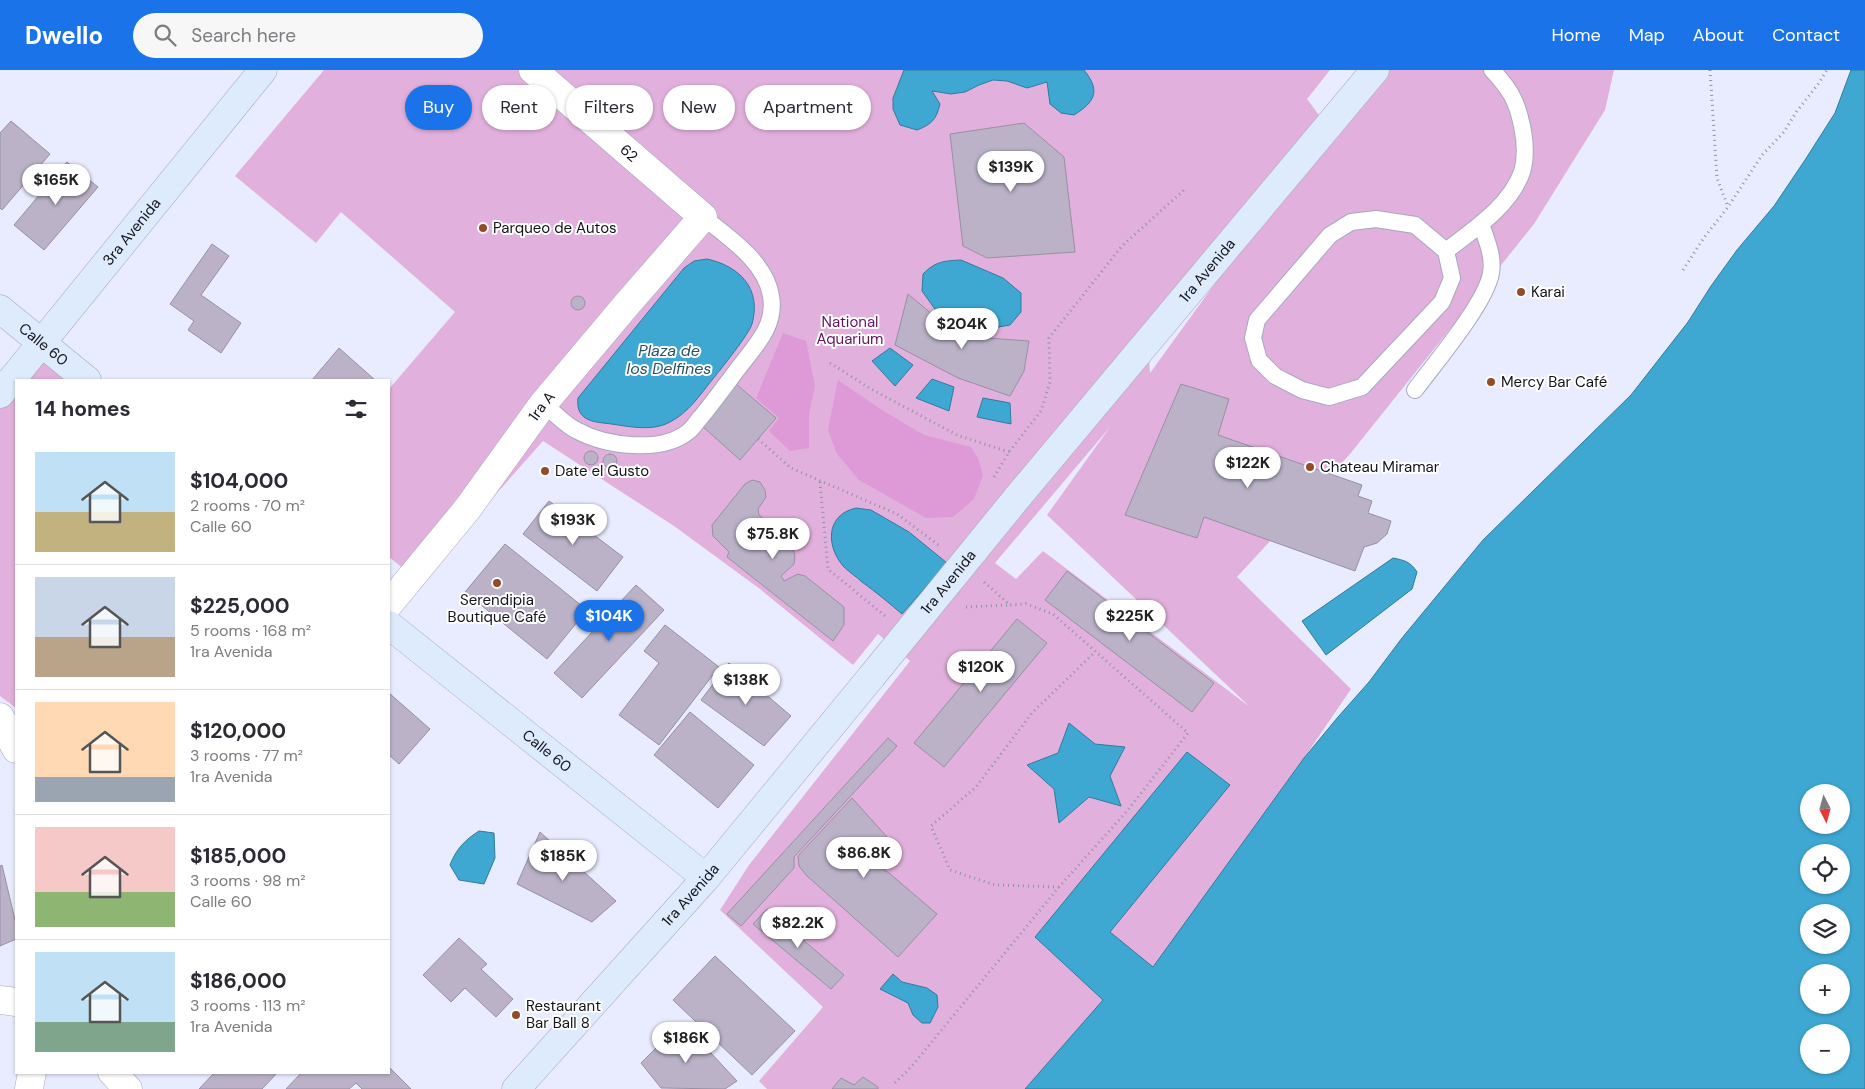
<!DOCTYPE html>
<meta charset="utf-8">
<style>
:root{--surface:#fff;--page:#f7f7f7;--text:#2b2b33;--muted:#7c7c81;--line:#e1e1e2;--accent:#1a73e8}
body{margin:0;font-family:"DM Sans",sans-serif;background:var(--page);color:var(--text);height:100vh;display:flex;flex-direction:column;font-size:19px;white-space:nowrap}
*{box-sizing:border-box;margin:0}
p{font-size:16px;color:var(--muted)}
.icon{flex:none;width:28px;height:28px;fill:none;stroke:currentColor;stroke-width:2;stroke-linecap:round;stroke-linejoin:round}
.map{position:relative;flex:1;overflow:hidden}
.side{position:absolute;left:15px;top:309px;width:375px;height:695px;display:flex;flex-direction:column;background:var(--surface);border-radius:0px;box-shadow:0 1px 4px #0004}
.side>*{flex:none}
.hud{position:absolute;left:405px;top:15px;width:475px;height:45px;display:flex;gap:10px}
.needle{width:32px;rotate:174deg}
.buttons{position:absolute;left:1800px;top:714px;display:grid;gap:10px}
.buttons a{display:grid;place-items:center;width:50px;height:50px;border-radius:50%;background:var(--surface);box-shadow:0 1px 4px #0004;font-size:25px}
.price{position:absolute;translate:-50% -42px;padding:0 11px;border-radius:18px;background:#fff;color:#222;font-size:16px;line-height:32px;filter:drop-shadow(0 1px 2px #0008)}
.price::after{content:'';position:absolute;left:50%;top:30px;width:15px;height:11px;margin-left:-8px;background:inherit;clip-path:polygon(0 0,100% 0,50% 100%)}
.price.active{background:var(--accent);color:#fff}
ul{padding:0;list-style:none}
li{display:flex;align-items:center;gap:15px;height:125px;padding:0 20px}
li+li{border-top:1px solid var(--line)}
li span{display:grid;place-items:center;flex:none;width:140px;height:100px;border-radius:0px;color:#555}
li>.icon{margin-inline-start:auto}
span .icon{width:60px;height:60px;fill:#fffc;stroke-width:1}
li b{font-size:21px}
h2{display:flex;justify-content:space-between;align-items:center;height:60px;padding:0 20px;font-size:21px}
.pill{padding:0 18px;border-radius:22px;background:var(--surface);box-shadow:0 1px 4px #0004;font-size:18px;line-height:45px}
.pill.active{background:var(--accent);color:#fff}
header{display:flex;align-items:center;gap:30px;box-sizing:border-box;height:70px;padding:0 25px;background:var(--accent);color:#fff}
header strong{font-size:24px}
nav{display:flex;gap:28px;margin-inline-start:auto;font-size:18px}
.search{width:350px;height:45px;background:var(--page);display:flex;align-items:center;gap:12px;box-sizing:border-box;padding:0 18px;border-radius:28px;color:var(--muted);font-size:19px}
.map>svg:first-child{display:block}
</style>
<header>
<strong>Dwello</strong>
<div class="search"><svg class="icon" aria-label="search" viewBox="0 0 24 24"><circle cx="10" cy="10" r="6"/><path d="M15 15l6 6"/></svg>Search here</div>
<nav><a>Home</a><a>Map</a><a>About</a><a>Contact</a></nav>
</header>
<div class="map">
<svg width="1865" height="1019" viewBox="0 0 1865 1019">
<rect width="100%" height="100%" fill="#e9ecff"/>
<g fill="#e2b0dc" fill-rule="evenodd">
<path d="M324,0H1330L1307,29L1328,57L1375,0H1614L1605,40L1534,154L1350,384L1237,507L1351,619L1304,688L1153,898L1104,930L1025,1019H767L759,1011L823,937L720,840L749,795L910,591L878,564L853,595L760,519L674,456L543,371L419,511L389,487V319L455,242L341,142L316,173L235,106ZM1322,66L1150,303L1148,273ZM1110,357L1047,445L1250,637L1043,481L1016,509L995,493Z"/>
<path d="M42,273L87,310H16V638L0,626V324Z"/>
</g>
<g fill="#de9ad7">
<path d="M783,263L806,271L815,316L809,345V378L790,381L769,361L779,348L756,328Z"/>
<path d="M838,310L882,340L924,365L971,377L978,388L983,405L974,429L953,447L926,448L859,410L837,384L828,360Z"/>
</g>
<g fill="#3ea8d2" stroke="#317b9b" fill-rule="evenodd">
<path d="M904,0H1084C1101,21 1095,32 1074,45L1061,43L1050,34L1047,12L1027,18L1007,11L993,10L979,15L965,22L951,24L932,21L940,34C936,50 932,54 917,60L900,55L893,39V28Z"/>
<path d="M1851,0H1865V1019H1025L1103,930L1035,867L1187,682L1230,715L1110,862L1153,897L1304,688L1338,647L1369,612L1402,568L1483,470L1631,325L1688,252L1711,216L1737,180L1774,136L1805,90L1835,43ZM1809,722H1841V755H1809ZM1809,782H1841V815H1809ZM1809,842H1841V875H1809ZM1809,902H1841V935H1809ZM1809,962H1841V995H1809Z"/>
<path d="M707,189C739,196 762,218 752,254C749,264 721,299 712,310C700,325 688,343 670,352C650,363 624,355 603,353C586,351 576,346 578,328L684,198L694,191Z"/>
<path d="M961,190L1003,208L1021,223V242L1010,255L993,258L968,256L937,242L922,221L923,204C936,191 944,191 961,190Z"/>
<path d="M890,278L913,295L895,316L872,291Z"/>
<path d="M932,309L954,317L949,341L916,328Z"/>
<path d="M983,328L1010,333L1011,354L977,347Z"/>
<path d="M856,438L871,440L909,462L947,493L902,544C889,533 876,522 862,512C857,507 849,502 844,497C826,477 825,445 856,438Z"/>
<path d="M1393,488C1404,490 1411,492 1417,502L1412,519L1326,585L1302,551Z"/>
<path d="M1069,653L1095,674L1125,677L1110,706L1121,736L1089,727L1059,753L1054,719L1027,695L1058,683Z"/>
<path d="M479,761L494,763L495,788L484,814L459,810L450,795C456,779 465,770 479,761Z"/>
<path d="M893,904L902,912L927,918L937,925L938,937L930,953H922L913,945L908,933L880,919Z"/>
</g>
<g fill="#bbb2c8" stroke="#988fa4">
<path d="M11,51L50,84L2,140L0,138V63Z"/>
<path d="M1024,53L1064,87L1075,182L987,188L963,176L950,64Z"/>
<path d="M67,92L98,117L44,180L14,155Z"/>
<path d="M212,174L229,186L201,225L241,253L221,283L188,260L194,251L170,234Z"/>
<path d="M908,224L933,245L987,268L1029,271L1024,301L1010,326L958,308L895,275Z"/>
<circle cx="578" cy="233" r="7"/>
<path d="M339,278L375,310H312Z"/>
<path d="M736,314L776,348L740,390L701,355Z"/>
<path d="M1181,314L1229,329L1218,365L1362,415L1358,426L1372,431L1368,443L1391,451L1387,464L1377,473L1364,477L1355,501L1204,447L1197,468L1125,445Z"/>
<circle cx="591" cy="388" r="7"/>
<circle cx="610" cy="391" r="7"/>
<path d="M752,410L760,412L765,420L766,427L758,439L759,445L781,463L792,476L795,486L794,494L781,506L784,511L798,504L805,506L844,537V555L833,571L727,487L729,482L713,466L712,455L745,414Z"/>
<path d="M549,431L623,487L597,521L523,464Z"/>
<path d="M505,474L587,540L547,589L465,522Z"/>
<path d="M1067,501L1214,613L1192,642L1045,530Z"/>
<path d="M636,515L664,540L582,628L554,603Z"/>
<path d="M1017,549L1047,573L944,697L914,673Z"/>
<path d="M665,555L719,597L659,675L619,645L659,593L644,581Z"/>
<path d="M729,593L791,646L764,676L701,630Z"/>
<path d="M389,623L430,659L399,694L389,685Z"/>
<path d="M690,642L754,695L718,738L654,685Z"/>
<path d="M888,668L897,676L794,787V798L741,856L727,844Z"/>
<path d="M852,728L887,767L874,780L875,794L889,803L937,844L898,887L806,805L799,796L798,786Z"/>
<path d="M540,762L616,831L592,852L517,814Z"/>
<path d="M2,795L16,854V869L0,876V796Z"/>
<path d="M767,839L844,905L831,919L753,854Z"/>
<path d="M459,868L487,894L481,899L513,929L496,947L465,918L451,932L423,905Z"/>
<path d="M715,886L795,961L752,1005L673,930Z"/>
<path d="M682,952L737,1011L725,1019L661,1018L641,993Z"/>
<path d="M389,997L411,1019H362L356,1013L349,1019H286L302,1002H389Z"/>
<path d="M215,1002H278L262,1019H199Z"/>
<path d="M863,1007L878,1017V1019H832L841,1008L854,1015Z"/>
</g>
<g fill="none" stroke-linecap="round" stroke-linejoin="round">
<g stroke="#a6a9bf" stroke-width="18">
<g id="lane">
<path d="M1376,149L1415,155L1446,181L1452,208L1442,232L1362,317L1329,327L1302,320L1275,306L1259,290L1253,268L1257,250L1330,165L1351,152Z"/>
<path d="M1446,181C1474,159 1510,136 1522,102C1526,88 1525,70 1522,56C1517,31 1510,19 1492,0"/>
<path d="M1415,320C1435,293 1486,233 1491,203C1494,186 1486,169 1481,154"/>
<path d="M543,334C554,342 564,354 576,360C605,376 662,384 689,361C693,358 697,351 701,347C715,330 727,313 740,296C757,274 776,255 771,226C766,192 728,167 703,147"/>
</g>
</g>
<g stroke="#a6a9bf" stroke-width="29">
<g id="street">
<path id="s1" d="M389,534L468,438L543,334L628,233L703,147L533,0"/>
<path d="M0,647L16,679"/>
<path d="M0,930L16,932"/>
<path d="M112,1002L128,1019"/>
<path d="M29,1019L32,1002"/>
</g>
</g>
<g stroke="#a6a9bf" stroke-width="29">
<g id="secondary">
<path id="s2" d="M0,239L87,310"/>
<path id="s3" d="M0,324L263,0"/>
<path id="s4" d="M1016,429L1375,0"/>
<path id="s5" d="M389,555L706,808"/>
<path id="s6" d="M516,1019L706,808L872,606"/>
</g>
</g>
<g stroke="#9193a1" stroke-width="3" stroke-dasharray="1 4" stroke-linecap="butt">
<path d="M1710,0L1717,108L1728,137"/>
<path d="M1683,200L1703,169L1728,137L1762,85L1784,62L1797,41L1819,13L1827,0"/>
<path d="M830,293L871,319L957,365L1009,382"/>
<path d="M758,369L791,398L897,444L941,477"/>
<path d="M994,407L1009,382L1041,341L1050,312L1049,268L1122,176L1184,120"/>
<path d="M820,412L828,499L885,546"/>
<path d="M966,537L1010,535"/>
<path d="M1059,817L995,815L950,800L931,756L976,717L1032,643L1095,582"/>
<path d="M895,1013L912,996L1059,817L1128,740L1188,663L1053,544L1026,534L1010,535L984,512"/>
</g>
<use href="#lane" stroke="#fff" stroke-width="16"/>
<use href="#street" stroke="#fff" stroke-width="28"/>
<use href="#secondary" stroke="#ddebfc" stroke-width="28"/>
<g stroke="#a6a9bf" stroke-width="29" stroke-linecap="butt">
<g id="secondary-bridge">
<path id="s7" d="M872,606L1016,429"/>
</g>
</g>
<use href="#secondary-bridge" stroke="#ddebfc" stroke-width="28"/>
</g>
<g fill="#934c27" stroke="#fff" stroke-width="2">
<circle cx="483" cy="158" r="5"/>
<circle cx="1521" cy="222" r="5"/>
<circle cx="1491" cy="312" r="5"/>
<circle cx="1310" cy="397" r="5"/>
<circle cx="545" cy="401" r="5"/>
<circle cx="497" cy="513" r="5"/>
<circle cx="516" cy="945" r="5"/>
</g>
<g text-anchor="middle" dominant-baseline="central" stroke-width="4" stroke-linejoin="round" paint-order="stroke">
<g font-size="15" fill="#12131b" stroke="#fff">
<text transform="translate(629 83) rotate(41)">62</text>
<text stroke="none"><textPath href="#s3" startOffset="209">3ra Avenida</textPath></text>
<text stroke="none"><textPath href="#s4" startOffset="298">1ra Avenida</textPath></text>
<text stroke="none"><textPath href="#s2" startOffset="56">Calle 60</textPath></text>
<text stroke="none"><textPath href="#s1" startOffset="250">1ra A</textPath></text>
<text stroke="none"><textPath href="#s7" startOffset="121">1ra Avenida</textPath></text>
<text stroke="none"><textPath href="#s5" startOffset="202">Calle 60</textPath></text>
<text stroke="none"><textPath href="#s6" startOffset="261">1ra Avenida</textPath></text>
</g>
<g font-size="15" fill="#12131b" stroke="#fff" text-anchor="start">
<text x="493" y="158">Parqueo de Autos</text>
<text x="1531" y="222">Karai</text>
<text x="1501" y="312">Mercy Bar Café</text>
<text x="1320" y="397">Chateau Miramar</text>
<text x="555" y="401">Date el Gusto</text>
<text x="497" y="530" text-anchor="middle">Serendipia<tspan x="497" dy="17">Boutique Café</tspan></text>
<text x="526" y="936">Restaurant<tspan x="526" dy="17">Bar Ball 8</tspan></text>
</g>
<g font-size="15" fill="#63135f" stroke="#fff">
<text x="850" y="252">National<tspan x="850" dy="17">Aquarium</tspan></text>
</g>
<g font-size="16" font-style="italic" fill="#275365" stroke="#fff">
<text x="669" y="280">Plaza de<tspan x="669" dy="18">los Delfines</tspan></text>
</g>
</g>
</svg>
<div class="buttons">
<a><svg class="needle" viewBox="-14 -14 28 28"><path d="M0-13l5 13h-10z" fill="#e53935"/><path d="M0 13l5-13h-10z" fill="#7c7c81"/></svg></a>
<a><svg class="icon" aria-label="locate" viewBox="0 0 24 24"><circle cx="12" cy="12" r="6"/><path d="M12 2v4M12 18v4M2 12h4M18 12h4"/></svg></a>
<a><svg class="icon" aria-label="layers" viewBox="0 0 24 24"><path d="M12 4l9 5-9 5-9-5zM3 14l9 5 9-5"/></svg></a>
<a>+</a>
<a>−</a>
</div>
<b class="price" style="left:1011px;top:123px">$139K</b>
<b class="price" style="left:56px;top:136px">$165K</b>
<b class="price" style="left:962px;top:280px">$204K</b>
<b class="price" style="left:1248px;top:419px">$122K</b>
<b class="price" style="left:573px;top:476px">$193K</b>
<b class="price" style="left:773px;top:490px">$75.8K</b>
<b class="price active" style="left:609px;top:572px">$104K</b>
<b class="price" style="left:1130px;top:572px">$225K</b>
<b class="price" style="left:981px;top:623px">$120K</b>
<b class="price" style="left:746px;top:636px">$138K</b>
<b class="price" style="left:864px;top:809px">$86.8K</b>
<b class="price" style="left:563px;top:812px">$185K</b>
<b class="price" style="left:798px;top:879px">$82.2K</b>
<b class="price" style="left:686px;top:994px">$186K</b>
<div class="hud">
<a class="pill active">Buy</a>
<a class="pill">Rent</a>
<a class="pill">Filters</a>
<a class="pill">New</a>
<a class="pill">Apartment</a>
</div>
<section class="side">
<h2>14 homes<svg class="icon" aria-label="filters" viewBox="0 0 24 24"><path d="M4 7h16M4 17h16"/><circle cx="9" cy="7" r="2"/><circle cx="15" cy="17" r="2"/></svg></h2>
<ul>
<li><span style="background:linear-gradient(#bfe0f5 60%,#c2b280 0)"><svg class="icon" aria-label="home" viewBox="0 0 24 24"><path d="M3 11l9-7 9 7M6 9v11h12V9"/></svg></span><div><b>$104,000</b><p>2 rooms · 70 m²</p><p>Calle 60</p></div></li>
<li><span style="background:linear-gradient(#c9d6e8 60%,#b9a48a 0)"><svg class="icon" aria-label="home" viewBox="0 0 24 24"><path d="M3 11l9-7 9 7M6 9v11h12V9"/></svg></span><div><b>$225,000</b><p>5 rooms · 168 m²</p><p>1ra Avenida</p></div></li>
<li><span style="background:linear-gradient(#ffd9b3 75%,#9aa5b1 0)"><svg class="icon" aria-label="home" viewBox="0 0 24 24"><path d="M3 11l9-7 9 7M6 9v11h12V9"/></svg></span><div><b>$120,000</b><p>3 rooms · 77 m²</p><p>1ra Avenida</p></div></li>
<li><span style="background:linear-gradient(#f6c9c9 65%,#8fb573 0)"><svg class="icon" aria-label="home" viewBox="0 0 24 24"><path d="M3 11l9-7 9 7M6 9v11h12V9"/></svg></span><div><b>$185,000</b><p>3 rooms · 98 m²</p><p>Calle 60</p></div></li>
<li><span style="background:linear-gradient(#bfe0f5 70%,#7fa58c 0)"><svg class="icon" aria-label="home" viewBox="0 0 24 24"><path d="M3 11l9-7 9 7M6 9v11h12V9"/></svg></span><div><b>$186,000</b><p>3 rooms · 113 m²</p><p>1ra Avenida</p></div></li>
</ul>
</section>
</div>
